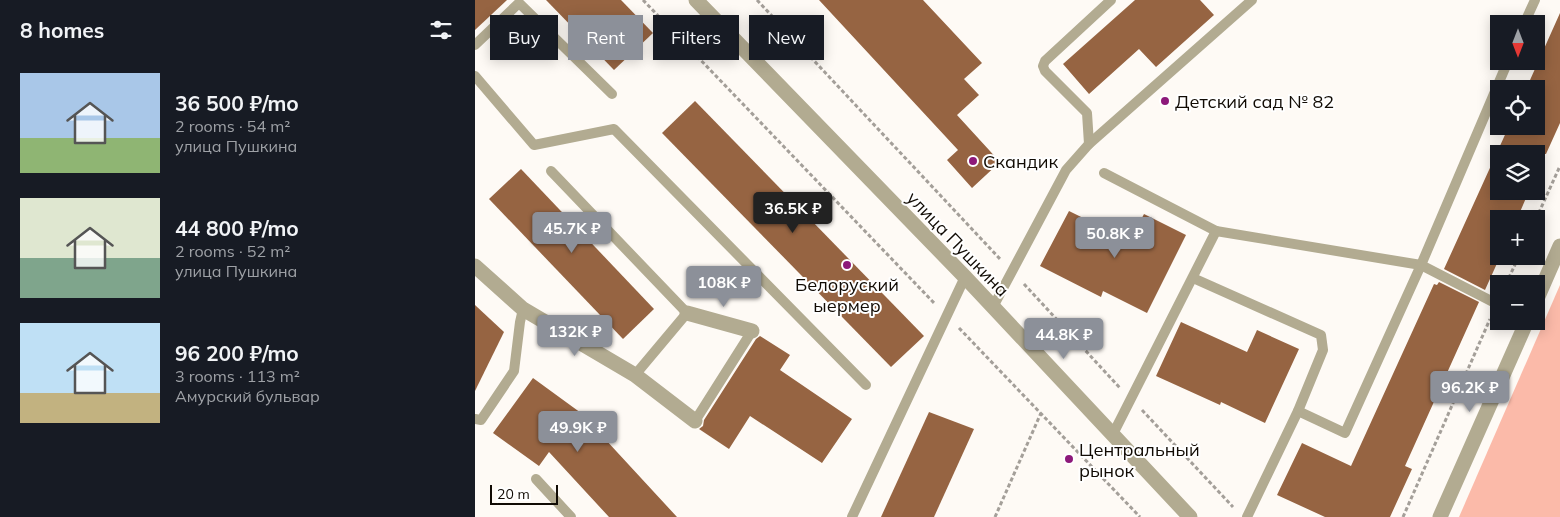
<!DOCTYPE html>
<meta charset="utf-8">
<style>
:root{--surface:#171b24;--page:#242831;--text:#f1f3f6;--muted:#9ea1a6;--accent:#8c9099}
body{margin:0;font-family:Mulish,sans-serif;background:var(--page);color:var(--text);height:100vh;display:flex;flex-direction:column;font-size:19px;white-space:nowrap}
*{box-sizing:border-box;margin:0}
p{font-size:16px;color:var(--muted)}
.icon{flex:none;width:28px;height:28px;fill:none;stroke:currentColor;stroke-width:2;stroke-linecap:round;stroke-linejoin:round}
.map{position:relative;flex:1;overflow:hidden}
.details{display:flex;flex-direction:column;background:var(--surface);width:475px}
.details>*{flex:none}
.banner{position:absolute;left:15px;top:15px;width:475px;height:45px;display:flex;gap:10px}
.needle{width:32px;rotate:180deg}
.controls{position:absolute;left:1015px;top:15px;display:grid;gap:10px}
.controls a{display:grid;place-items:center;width:55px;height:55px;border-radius:0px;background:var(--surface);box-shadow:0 2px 12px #0003;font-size:25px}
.scale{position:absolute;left:15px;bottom:12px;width:68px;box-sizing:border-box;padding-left:5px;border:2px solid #110b04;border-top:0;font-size:14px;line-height:18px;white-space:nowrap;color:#110b04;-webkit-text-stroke:4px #fff;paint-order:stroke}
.price{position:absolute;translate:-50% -42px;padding:0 11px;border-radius:5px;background:var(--accent);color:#fff;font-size:16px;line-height:32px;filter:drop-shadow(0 1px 2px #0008)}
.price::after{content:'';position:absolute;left:50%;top:30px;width:15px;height:11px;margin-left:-8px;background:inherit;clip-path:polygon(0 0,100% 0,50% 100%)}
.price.selected{background:#222;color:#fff}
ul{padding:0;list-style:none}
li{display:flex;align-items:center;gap:15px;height:125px;padding:0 20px}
li span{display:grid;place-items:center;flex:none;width:140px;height:100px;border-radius:0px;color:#555}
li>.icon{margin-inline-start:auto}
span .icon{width:60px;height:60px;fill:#fffc;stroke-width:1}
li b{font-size:21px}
h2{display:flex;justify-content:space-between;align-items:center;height:60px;padding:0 20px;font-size:21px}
.tag{padding:0 18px;border-radius:0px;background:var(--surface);box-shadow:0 2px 12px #0003;font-size:18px;line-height:45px}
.tag.selected{background:var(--accent);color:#fff}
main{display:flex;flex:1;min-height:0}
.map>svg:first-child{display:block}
</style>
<main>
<section class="details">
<h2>8 homes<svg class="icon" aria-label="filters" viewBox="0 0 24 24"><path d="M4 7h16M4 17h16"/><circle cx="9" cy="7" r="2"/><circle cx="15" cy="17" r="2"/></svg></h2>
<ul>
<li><span style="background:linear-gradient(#a9c7e8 65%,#8fb573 0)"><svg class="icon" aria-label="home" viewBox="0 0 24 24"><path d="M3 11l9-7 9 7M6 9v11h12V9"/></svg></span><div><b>36 500 ₽/mo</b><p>2 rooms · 54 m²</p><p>улица Пушкина</p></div></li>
<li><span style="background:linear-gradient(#dfe7d0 60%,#7fa58c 0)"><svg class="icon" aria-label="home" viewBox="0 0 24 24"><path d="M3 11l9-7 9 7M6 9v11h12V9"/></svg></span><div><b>44 800 ₽/mo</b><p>2 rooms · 52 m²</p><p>улица Пушкина</p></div></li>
<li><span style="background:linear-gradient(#bfe0f5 70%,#c2b280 0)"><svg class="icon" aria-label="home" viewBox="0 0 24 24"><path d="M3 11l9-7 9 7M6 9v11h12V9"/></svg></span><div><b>96 200 ₽/mo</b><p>3 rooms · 113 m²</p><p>Амурский бульвар</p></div></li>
</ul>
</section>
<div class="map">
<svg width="1085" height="517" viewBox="0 0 1085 517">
<rect width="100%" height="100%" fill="#fefaf5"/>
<path fill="#fbbaa9" d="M1085,285V517H984Z"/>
<g fill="#966442">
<path d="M0,0H32L0,30Z"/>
<path d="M71,0H146L178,33L139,70Z"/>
<path d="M344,0H448L507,63L489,79L504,95L482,115L525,162L497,188L472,160L483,150Z"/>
<path d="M660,0H725L739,15L681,67L664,49L614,94L588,64Z"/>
<path d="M1085,13V123L1071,154H1024V191H1054L1042,219H1024V259L1010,290L969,269L1034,126H1061V89H1051Z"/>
<path d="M220,101L449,336L416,367L187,133Z"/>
<path d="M46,169L179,309L148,339L14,199Z"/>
<path d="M594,211L655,241L669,214L711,235L672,313L628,291L626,297L565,266Z"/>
<path d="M964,282L1004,302L930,466L937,469L915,517H850L802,495L827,443L876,466L959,284L962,285Z"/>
<path d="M0,305L29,332L0,391Z"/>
<path d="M706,322L772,352L782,330L824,349L790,423L746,402L745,405L681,376Z"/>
<path d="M285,336L315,355L305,370L377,419L347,463L275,416L254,449L224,429L228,426L229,420L281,339Z"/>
<path d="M58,378L106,413L202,517H134L74,452L64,466L18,433Z"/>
<path d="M454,412L499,429L459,517H406Z"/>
</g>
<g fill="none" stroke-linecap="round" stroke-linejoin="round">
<g stroke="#a49f99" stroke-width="3" stroke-dasharray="4 2.5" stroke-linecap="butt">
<path d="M168,0L460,304"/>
<path d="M282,0L526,260"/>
<path d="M1061,219L1085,166"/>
<path d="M549,284L645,388"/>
<path d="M1031,284L1044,256"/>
<path d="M484,328L665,517"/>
<path d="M667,410L758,507"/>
<path d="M520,517L566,413"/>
<path d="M928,517L1015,319"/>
</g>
<g stroke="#b2ab91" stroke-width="10">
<path d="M1049,24L1060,0"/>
<path d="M0,45L44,3L137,94"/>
<path d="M0,76L59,145L139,129L391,385"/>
<path d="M614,144L612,113L570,71L568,66L570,61L636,0"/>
<path d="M76,171L212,313L160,375"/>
<path d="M629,173L741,231L638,434"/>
<path d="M741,231L946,265L870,433L823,411"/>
<path d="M718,278L846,335L848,350L823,411L772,517"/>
<path d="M1024,305L946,265L1033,61"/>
<path d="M518,307L591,170L614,144L777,0"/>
<path d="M0,419L6,420L39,371L45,322L48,309"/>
<path d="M220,421L277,331"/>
<path d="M61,479L96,517"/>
<path d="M377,517L490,277"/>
</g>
<g stroke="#b2ab91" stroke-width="15">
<path d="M0,266L48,309L160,375L220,421"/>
<path d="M212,313L277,331"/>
</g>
<g stroke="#b2ab91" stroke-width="15">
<path d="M221,0L490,277L715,517"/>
<path d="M1061,301L1085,246"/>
<path d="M965,517L1052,321"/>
</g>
</g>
<g fill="#8d197a" stroke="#fff" stroke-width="2">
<circle cx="690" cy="101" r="5"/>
<circle cx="498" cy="161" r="5"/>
<circle cx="372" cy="265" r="5"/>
<circle cx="594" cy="459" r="5"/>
</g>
<g text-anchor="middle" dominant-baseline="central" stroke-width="4" stroke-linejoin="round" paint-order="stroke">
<g font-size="18" fill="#110b04" stroke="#fff" text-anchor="start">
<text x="700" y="101">Детский сад № 82</text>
<text x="508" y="161">Скандик</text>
<text x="372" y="284" text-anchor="middle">Белоруский<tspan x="372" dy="21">ыермер</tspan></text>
<text x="604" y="449">Центральный<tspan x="604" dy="21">рынок</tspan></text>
</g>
<g font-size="18" fill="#110b04" stroke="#fff">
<text transform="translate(483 244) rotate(46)">улица Пушкина</text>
</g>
</g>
</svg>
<div class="controls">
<a><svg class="needle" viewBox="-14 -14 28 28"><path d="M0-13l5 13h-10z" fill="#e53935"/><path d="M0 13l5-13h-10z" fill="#9ea1a6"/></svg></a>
<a><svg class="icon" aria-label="locate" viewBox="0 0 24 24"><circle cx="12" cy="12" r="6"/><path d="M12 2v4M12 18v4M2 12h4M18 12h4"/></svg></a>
<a><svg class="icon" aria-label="layers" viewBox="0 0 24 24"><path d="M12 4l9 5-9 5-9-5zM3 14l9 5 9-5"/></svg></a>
<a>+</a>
<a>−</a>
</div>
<div class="scale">20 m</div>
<b class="price selected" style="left:318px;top:234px">36.5K ₽</b>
<b class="price" style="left:97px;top:254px">45.7K ₽</b>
<b class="price" style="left:640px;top:259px">50.8K ₽</b>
<b class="price" style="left:249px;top:308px">108K ₽</b>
<b class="price" style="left:100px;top:357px">132K ₽</b>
<b class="price" style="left:589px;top:360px">44.8K ₽</b>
<b class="price" style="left:995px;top:413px">96.2K ₽</b>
<b class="price" style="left:103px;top:453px">49.9K ₽</b>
<div class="banner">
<a class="tag">Buy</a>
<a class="tag selected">Rent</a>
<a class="tag">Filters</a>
<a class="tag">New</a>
</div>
</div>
</main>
